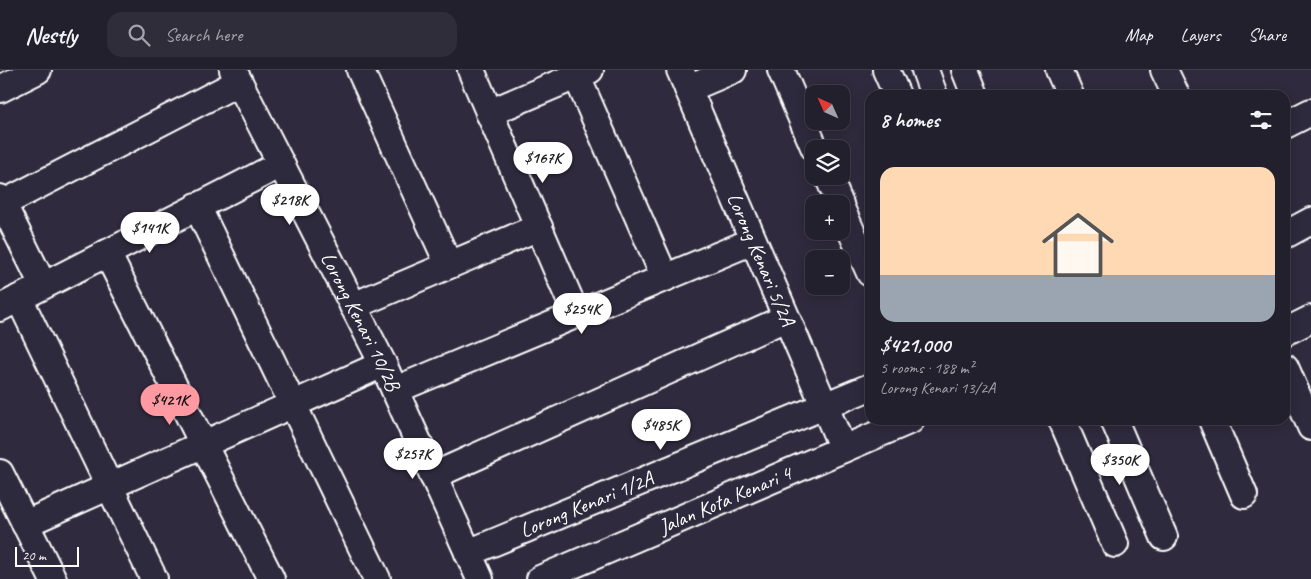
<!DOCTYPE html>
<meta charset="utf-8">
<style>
:root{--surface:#23202e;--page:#2f2d3a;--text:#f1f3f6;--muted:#a3a3aa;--line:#403e4a;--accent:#ff9aa2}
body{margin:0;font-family:Caveat,sans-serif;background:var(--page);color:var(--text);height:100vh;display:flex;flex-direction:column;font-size:19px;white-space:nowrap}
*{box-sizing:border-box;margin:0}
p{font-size:16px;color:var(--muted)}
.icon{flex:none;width:28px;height:28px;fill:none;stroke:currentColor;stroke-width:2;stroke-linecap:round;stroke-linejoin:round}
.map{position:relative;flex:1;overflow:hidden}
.details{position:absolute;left:865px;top:20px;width:425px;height:335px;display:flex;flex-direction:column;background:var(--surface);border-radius:15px;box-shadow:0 2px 12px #0003,0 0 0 1px var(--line)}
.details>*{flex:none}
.needle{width:32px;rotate:315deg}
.fabs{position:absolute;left:805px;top:15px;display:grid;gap:10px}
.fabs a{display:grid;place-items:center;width:45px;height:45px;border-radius:10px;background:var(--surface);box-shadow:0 2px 12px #0003,0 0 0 1px var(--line);font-size:25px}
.scale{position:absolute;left:15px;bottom:12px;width:64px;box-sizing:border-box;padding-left:5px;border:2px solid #fff;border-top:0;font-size:14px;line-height:18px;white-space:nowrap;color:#fff;-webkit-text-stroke:4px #2f2a3d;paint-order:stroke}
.price{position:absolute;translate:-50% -42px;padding:0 11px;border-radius:18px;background:#fff;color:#222;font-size:16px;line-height:32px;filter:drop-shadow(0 1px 2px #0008)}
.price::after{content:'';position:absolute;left:50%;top:30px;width:15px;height:11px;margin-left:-8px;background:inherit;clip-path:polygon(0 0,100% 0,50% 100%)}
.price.active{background:var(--accent);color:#111}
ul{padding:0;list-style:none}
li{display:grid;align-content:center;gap:10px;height:265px;padding:0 15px}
li span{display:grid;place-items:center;height:155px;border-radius:15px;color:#555}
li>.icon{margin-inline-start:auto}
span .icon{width:90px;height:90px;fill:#fffc;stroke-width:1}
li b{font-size:21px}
h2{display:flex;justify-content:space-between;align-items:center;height:60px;padding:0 15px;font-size:21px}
header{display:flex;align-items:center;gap:30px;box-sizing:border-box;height:70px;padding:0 25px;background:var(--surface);border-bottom:1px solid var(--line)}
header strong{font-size:24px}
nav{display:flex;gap:28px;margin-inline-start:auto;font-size:18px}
.search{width:350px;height:45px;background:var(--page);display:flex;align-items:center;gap:12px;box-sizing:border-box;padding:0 18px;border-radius:15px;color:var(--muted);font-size:19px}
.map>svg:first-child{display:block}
</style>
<header>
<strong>Nestly</strong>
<div class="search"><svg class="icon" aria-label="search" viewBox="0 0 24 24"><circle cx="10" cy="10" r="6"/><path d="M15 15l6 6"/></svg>Search here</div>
<nav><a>Map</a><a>Layers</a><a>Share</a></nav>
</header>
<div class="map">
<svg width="1311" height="509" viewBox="0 0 1311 509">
<rect width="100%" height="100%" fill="#2f2a3d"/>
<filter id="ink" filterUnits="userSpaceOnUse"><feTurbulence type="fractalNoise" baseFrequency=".02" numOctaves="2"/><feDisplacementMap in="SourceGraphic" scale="10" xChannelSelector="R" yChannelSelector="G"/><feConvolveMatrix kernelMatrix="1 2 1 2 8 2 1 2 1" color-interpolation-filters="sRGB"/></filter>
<g filter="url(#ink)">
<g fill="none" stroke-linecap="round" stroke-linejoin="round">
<g stroke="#fff" stroke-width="30">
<g id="minor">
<path id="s1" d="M233,0L383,294L480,509"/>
<path d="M360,0L449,195"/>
<path d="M471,0L576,244"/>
<path d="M574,0L665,208"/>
<path id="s2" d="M680,0L843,379"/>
<path d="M781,0L815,79"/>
<path d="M886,0L897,25"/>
<path d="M925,0L934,25"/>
<path d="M965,0L975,25"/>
<path d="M1059,0L1070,25"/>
<path d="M1164,0L1176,25"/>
<path d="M0,19L38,0"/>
<path d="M688,19L733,0"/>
<path d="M489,43L590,0"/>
<path d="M1285,55L1311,42"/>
<path d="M828,106L840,134"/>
<path d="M0,128L43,215"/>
<path d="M0,135L239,12"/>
<path d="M197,136L377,509"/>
<path d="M841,138L870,203"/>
<path d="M1285,165L1311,151"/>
<path d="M107,183L271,509"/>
<path d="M19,228L154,509"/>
<path d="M353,236L539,157"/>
<path d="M0,238L281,94"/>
<path d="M1285,262L1311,249"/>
<path d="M1285,297L1311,357"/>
<path d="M395,320L753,171"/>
<path d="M1062,350L1115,474"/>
<path d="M1114,350L1164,467"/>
<path d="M1212,350L1244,425"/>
<path d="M0,403L53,509"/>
<path d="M433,406L786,248"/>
<path d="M25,454L383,294"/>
<path id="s3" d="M468,483L870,317"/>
<path id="s4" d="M540,509L911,350"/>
</g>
</g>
<use href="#minor" stroke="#2f2a3d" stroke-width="26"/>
</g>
</g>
<g text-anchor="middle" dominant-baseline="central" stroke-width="4.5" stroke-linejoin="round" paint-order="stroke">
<g font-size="21" fill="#fff" stroke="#2f2a3d">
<text stroke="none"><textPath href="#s2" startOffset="206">Lorong Kenari 5/2A</textPath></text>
<text stroke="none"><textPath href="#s1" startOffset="282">Lorong Kenari 10/2B</textPath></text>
<text stroke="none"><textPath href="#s4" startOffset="201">Jalan Kota Kenari 4</textPath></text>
<text stroke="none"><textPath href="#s3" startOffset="128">Lorong Kenari 1/2A</textPath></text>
</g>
</g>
</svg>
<div class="fabs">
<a><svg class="needle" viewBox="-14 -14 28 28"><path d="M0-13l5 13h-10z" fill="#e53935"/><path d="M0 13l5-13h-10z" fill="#a3a3aa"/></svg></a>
<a><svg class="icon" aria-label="layers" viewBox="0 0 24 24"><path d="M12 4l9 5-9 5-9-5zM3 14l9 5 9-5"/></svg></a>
<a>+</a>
<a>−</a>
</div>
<div class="scale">20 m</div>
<b class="price" style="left:543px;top:114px">$167K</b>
<b class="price" style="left:290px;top:156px">$218K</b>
<b class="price" style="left:150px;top:184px">$141K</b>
<b class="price" style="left:582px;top:265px">$254K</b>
<b class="price active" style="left:170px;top:356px">$421K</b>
<b class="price" style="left:661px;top:381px">$485K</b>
<b class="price" style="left:413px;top:410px">$257K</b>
<b class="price" style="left:1120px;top:416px">$350K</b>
<section class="details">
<h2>8 homes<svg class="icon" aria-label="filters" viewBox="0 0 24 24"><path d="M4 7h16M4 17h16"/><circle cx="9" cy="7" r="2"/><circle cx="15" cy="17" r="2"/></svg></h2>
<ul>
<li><span style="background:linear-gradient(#ffd9b3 70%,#9aa5b1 0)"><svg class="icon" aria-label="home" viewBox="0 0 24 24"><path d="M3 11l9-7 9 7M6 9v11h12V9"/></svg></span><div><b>$421,000</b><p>5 rooms · 188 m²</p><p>Lorong Kenari 13/2A</p></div></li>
</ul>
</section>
</div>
